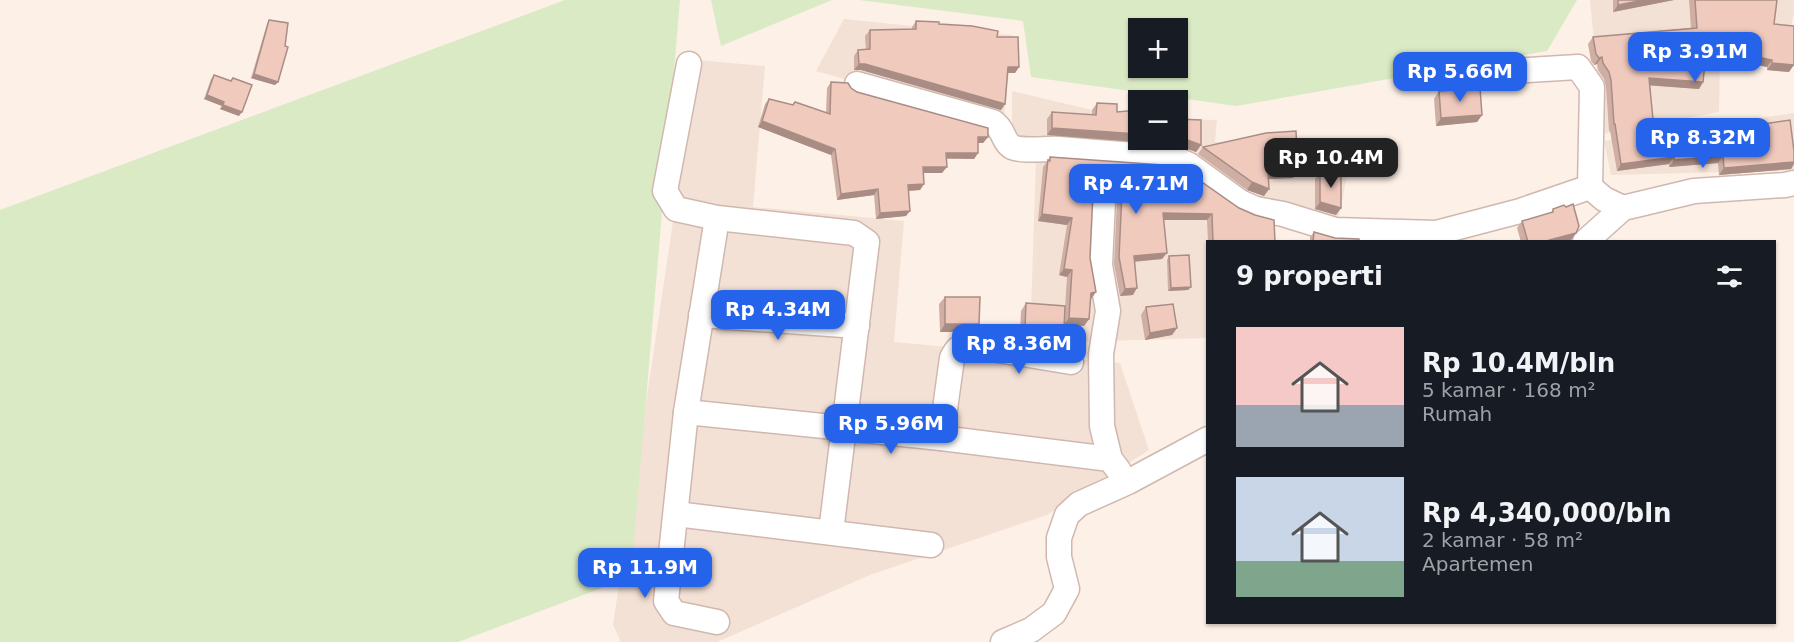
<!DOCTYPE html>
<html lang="id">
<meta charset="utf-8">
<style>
:root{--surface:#171b24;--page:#242831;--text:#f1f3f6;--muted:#9ea1a6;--accent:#2563eb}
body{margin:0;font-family:"DejaVu Sans",sans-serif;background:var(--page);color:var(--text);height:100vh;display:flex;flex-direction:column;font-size:22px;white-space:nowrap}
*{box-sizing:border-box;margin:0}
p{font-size:20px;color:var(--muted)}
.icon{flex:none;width:33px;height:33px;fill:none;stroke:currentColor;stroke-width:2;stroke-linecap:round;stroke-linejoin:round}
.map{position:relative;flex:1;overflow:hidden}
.side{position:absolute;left:1206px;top:240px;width:570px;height:384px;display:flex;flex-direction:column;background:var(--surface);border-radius:0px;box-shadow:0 2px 4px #0004}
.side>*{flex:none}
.tools{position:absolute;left:1128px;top:18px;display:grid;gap:12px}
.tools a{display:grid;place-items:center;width:60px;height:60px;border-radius:0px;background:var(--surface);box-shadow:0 2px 4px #0004;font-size:30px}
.price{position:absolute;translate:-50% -51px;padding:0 14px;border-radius:12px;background:var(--accent);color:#fff;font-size:20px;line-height:39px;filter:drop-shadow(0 2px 3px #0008)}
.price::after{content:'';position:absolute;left:50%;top:36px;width:18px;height:14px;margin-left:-9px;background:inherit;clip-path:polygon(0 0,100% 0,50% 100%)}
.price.current{background:#222;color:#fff}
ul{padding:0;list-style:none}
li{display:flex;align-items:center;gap:18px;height:150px;padding:0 30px}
li span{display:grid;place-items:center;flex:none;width:168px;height:120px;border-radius:0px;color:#555}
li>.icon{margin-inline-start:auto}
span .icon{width:72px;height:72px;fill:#fffc;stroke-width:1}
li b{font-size:26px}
h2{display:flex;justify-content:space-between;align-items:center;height:72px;padding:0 30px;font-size:26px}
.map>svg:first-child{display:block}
</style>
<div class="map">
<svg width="1794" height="642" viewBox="0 0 1794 642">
<rect width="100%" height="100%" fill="#fcf0e7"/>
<g fill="#f4e1d5">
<path d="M1590,0H1794V14L1779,70L1720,55L1719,112L1603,134Z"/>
<path d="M844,19L960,31L1013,35L1004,117L855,82L816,71Z"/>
<path d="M697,60L765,66L753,207L904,221L894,342L1120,363L1149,450L1047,515L870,575L717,642H621L613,625Z"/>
<path d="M1012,91L1092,110L1126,115L1117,145L1012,142Z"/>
<path d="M1794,113V170L1611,175L1604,141Z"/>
<path d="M1178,119L1217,120L1215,142L1307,138L1309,173L1348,171L1337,226L1270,201L1184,156L1123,146L1128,120L1138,140H1178Z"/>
<path d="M1036,158L1115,165L1254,241L1208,242L1207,338L1030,343Z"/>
</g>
<g fill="#daeac5" fill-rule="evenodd">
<path d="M565,0H680L631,577L458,642H0V210Z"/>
<path d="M711,0H832L721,46Z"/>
<path d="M859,0H1577L1547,51L1236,106L1031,77L1023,21ZM1138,28H1178V68H1138Z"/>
</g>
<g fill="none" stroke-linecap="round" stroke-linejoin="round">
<g stroke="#d0b8af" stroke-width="27">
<g id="minor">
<path d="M689,64L665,191L676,209L717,218L854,233L867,242L831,532"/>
<path d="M1410,77L1578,67L1592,87L1590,187"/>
<path d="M857,84L993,122C1005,130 1002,141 1012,147C1024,152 1046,148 1059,149C1098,152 1137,155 1176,159L1189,165L1240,202L1256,209L1283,214L1335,230L1436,233L1520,211L1590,187L1604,199L1623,208"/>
<path d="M1103,200L1100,265L1108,311L1101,354L1102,426L1110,459L1119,471"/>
<path d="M1585,242L1623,208L1694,191L1785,185L1794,183"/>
<path d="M701,315L857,326"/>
<path d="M686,412L941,438L1110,459"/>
<path d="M941,438L952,358C956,350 959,346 968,345L1071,362"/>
<path d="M676,514L931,545"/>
<path d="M717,622L674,613L666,601L686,412L717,218"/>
<path d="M1003,642L1031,630L1054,613L1067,589L1059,557V538L1067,515L1079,504L1128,482L1208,439"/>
</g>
</g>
<use href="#minor" stroke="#fff" stroke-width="24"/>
</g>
<g fill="#cfaea3">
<path d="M1613,0H1674L1613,12Z"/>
<path d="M1689,0H1777L1774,24L1789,72L1767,70V67L1721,57L1705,58L1703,82L1699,89L1650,85L1654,130L1704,134L1752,133L1757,125L1794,151V164L1791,169L1719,175L1718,163L1669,167V164L1617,171L1610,131H1609L1606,87L1604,79L1598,70L1597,64L1594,65L1591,61L1588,44L1593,37L1691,28Z"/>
<path d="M269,20L278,82L275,85L251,78L267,24Z"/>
<path d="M916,21L939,24L997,37L1019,67L1015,73H1008L1005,104L1001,110L861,70H854V56L858,50H866L865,36L870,30L912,29V27Z"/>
<path d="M214,75L231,81L233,78L239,116L220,109L222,106L204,99L211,79Z"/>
<path d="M831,82L851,88L857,92L988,137L983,143H978V153L974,159H946L942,173H924V184L920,190L909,191L906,216L876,219L874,195L837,200L831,155L758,127L765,104L769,99L792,105L795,102L826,113L827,88Z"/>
<path d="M1439,91L1482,115L1477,122L1436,126L1434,99Z"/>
<path d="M1097,103L1117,112L1201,145L1196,152L1177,145L1047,135V119L1052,112L1092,115V110Z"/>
<path d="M1203,147L1293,178L1268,179L1269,189L1264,196L1247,190L1198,154Z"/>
<path d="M1050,157L1177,166L1275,242H1208L1207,220H1163L1162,259L1134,262L1133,295L1120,296L1114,264L1117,200L1115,193L1111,188L1104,186L1097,187L1095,189L1093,193L1090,258L1096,292L1091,299H1090L1089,319L1084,326L1064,324L1067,277L1059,275L1067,225L1038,221L1043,167Z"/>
<path d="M1320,172L1341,208L1336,215L1315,209V179Z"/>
<path d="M1553,209L1576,233L1571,240L1565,242H1521L1517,228L1522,221L1551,213Z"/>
<path d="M1314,232L1335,238L1359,242H1310V237Z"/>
<path d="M1169,256L1191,287L1188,290L1168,291L1167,260Z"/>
<path d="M945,297L974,332H940L939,304Z"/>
<path d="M1026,303L1059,336L1020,334L1021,311Z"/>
<path d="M1146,307L1177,328L1172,335L1145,340L1141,315Z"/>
</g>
<g fill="#a98d85">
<path d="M1644,0H1674L1613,12L1618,5Z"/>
<path d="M1726,50L1772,60L1767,67L1721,57L1701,59L1706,52Z"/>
<path d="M1602,57L1597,64L1594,65L1599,58Z"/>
<path d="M1772,63L1794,65L1789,72L1767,70Z"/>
<path d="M859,64H865L1005,104L1001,110L861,70H854Z"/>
<path d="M1008,67H1019L1015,73H1004Z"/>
<path d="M254,74L278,82L275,85L251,78Z"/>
<path d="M1649,78L1703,82L1699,89L1644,85Z"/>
<path d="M207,95L224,102L222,106L204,99Z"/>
<path d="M223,105L242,112L239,116L220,109Z"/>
<path d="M1482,115L1477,122L1436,126L1441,118Z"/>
<path d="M762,121L835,149L831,155L758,127Z"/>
<path d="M1052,128L1138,134V140H1178V137L1182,138L1201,145L1196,152L1177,145L1047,135Z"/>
<path d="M978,137H988L983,143H974Z"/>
<path d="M946,153H978L974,159L942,158Z"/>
<path d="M1723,156L1718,163L1669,167L1674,160Z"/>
<path d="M1674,157L1669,164L1617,171L1621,164Z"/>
<path d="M1794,162V164L1791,169L1719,175L1724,168Z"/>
<path d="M923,167H947L942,173H919Z"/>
<path d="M1298,171L1293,178L1263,179L1268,172Z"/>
<path d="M1109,179L1116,182L1111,188L1104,186L1097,187L1091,192L1096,185L1102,180Z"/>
<path d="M1252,182L1269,189L1264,196L1247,190Z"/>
<path d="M924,184L920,190L904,191L908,185Z"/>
<path d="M878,189L874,195L837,200L841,194Z"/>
<path d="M1320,202L1341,208L1336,215L1315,209Z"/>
<path d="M910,211L906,216L876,219L880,213Z"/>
<path d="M1163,213L1212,214L1207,220H1158Z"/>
<path d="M1042,214L1072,218L1067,225L1038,221Z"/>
<path d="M1576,233L1571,240L1565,242H1548L1549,240Z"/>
<path d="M1167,253L1162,259L1129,262L1134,256Z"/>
<path d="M1064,269L1072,270L1067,277L1059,275Z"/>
<path d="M1191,287L1188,290L1168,291L1171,288Z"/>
<path d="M1137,288L1133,295L1120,296L1125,289Z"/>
<path d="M1096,292L1091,299L1086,300L1091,293Z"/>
<path d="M1069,318L1089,319L1084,326L1064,324Z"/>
<path d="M945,324H979L974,332H940Z"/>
<path d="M1025,327L1064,329L1059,336L1020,334Z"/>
<path d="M1177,328L1172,335L1145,340L1150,333Z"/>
</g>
<g fill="#f1cabe" stroke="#a98d85" stroke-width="1.5">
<path d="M1618,0H1644L1618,5Z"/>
<path d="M1695,0H1777L1774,24L1794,26V65L1772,63V60L1726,50L1706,52L1703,82L1649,78L1654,130L1704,126V134L1758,133L1757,125L1790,120L1794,151V162L1724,168L1723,156L1674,160V157L1621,164L1615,124H1614L1611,80L1609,72L1603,63L1602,57L1599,58L1596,54L1593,37L1697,28Z"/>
<path d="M269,20L288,23L285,46L288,47L278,82L254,74Z"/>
<path d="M916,21L939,22V24L972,26L998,31L997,37H1018L1019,67H1008L1005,104L865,64H859L858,50L870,49V30L916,29Z"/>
<path d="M214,75L231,81L233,78L252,85L242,112L223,105L224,102L207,95Z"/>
<path d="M831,82L848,83L851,88L857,92L988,128V137H978V153H946L947,167H923L924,184L908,185L910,211L880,213L878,189L841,194L835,149L762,121L769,99L793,105L795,102L830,114Z"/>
<path d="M1480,88L1482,115L1441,118L1439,91Z"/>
<path d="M1097,103L1117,104V112L1138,110V134L1052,128V112L1096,115Z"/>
<path d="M1178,119L1201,120V145L1182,138L1178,137Z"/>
<path d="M1296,131L1298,171L1268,172L1269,189L1252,182L1203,147L1266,133Z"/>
<path d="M1050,157L1177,166L1186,171L1239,208L1255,215L1274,220L1275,242H1213L1212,214L1163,213L1167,253L1134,256L1137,288L1125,289L1119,257L1122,193L1120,186L1116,182L1109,179L1102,180L1096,185L1093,193L1090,258L1096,292L1091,293L1089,319L1069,318L1072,270L1064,269L1072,218L1042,214L1048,160L1050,161Z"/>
<path d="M1320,172H1341V208L1320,202Z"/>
<path d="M1573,204L1579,226L1576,233L1549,240V242H1528L1522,221L1553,212V209L1564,205L1566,207Z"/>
<path d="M1314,232L1335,238L1359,239V242H1313Z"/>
<path d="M1189,255L1191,287L1171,288L1169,256Z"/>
<path d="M945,297H980L979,324H945Z"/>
<path d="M1026,303L1065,306L1064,329L1025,327Z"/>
<path d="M1173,304L1177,328L1150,333L1146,307Z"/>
</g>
</svg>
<div class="tools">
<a>+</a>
<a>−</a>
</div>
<b class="price" style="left:1695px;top:83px">Rp 3.91M</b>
<b class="price" style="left:1460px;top:103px">Rp 5.66M</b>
<b class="price" style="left:1703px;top:169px">Rp 8.32M</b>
<b class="price current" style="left:1331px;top:189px">Rp 10.4M</b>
<b class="price" style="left:1136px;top:215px">Rp 4.71M</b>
<b class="price" style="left:778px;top:341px">Rp 4.34M</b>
<b class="price" style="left:1019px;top:375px">Rp 8.36M</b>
<b class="price" style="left:891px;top:455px">Rp 5.96M</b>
<b class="price" style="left:645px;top:599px">Rp 11.9M</b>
<section class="side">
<h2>9 properti<svg class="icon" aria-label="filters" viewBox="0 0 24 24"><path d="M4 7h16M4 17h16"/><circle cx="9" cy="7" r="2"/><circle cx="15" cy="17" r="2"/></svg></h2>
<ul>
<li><span style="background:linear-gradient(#f6c9c9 65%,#9aa5b1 0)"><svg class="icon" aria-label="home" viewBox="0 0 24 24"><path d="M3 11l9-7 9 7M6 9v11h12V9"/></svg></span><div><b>Rp 10.4M/bln</b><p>5 kamar · 168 m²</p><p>Rumah</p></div></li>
<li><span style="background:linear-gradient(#c9d6e8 70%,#7fa58c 0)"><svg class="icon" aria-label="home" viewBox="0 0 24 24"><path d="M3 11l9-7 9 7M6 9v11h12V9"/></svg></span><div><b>Rp 4,340,000/bln</b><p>2 kamar · 58 m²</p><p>Apartemen</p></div></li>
</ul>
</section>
</div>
